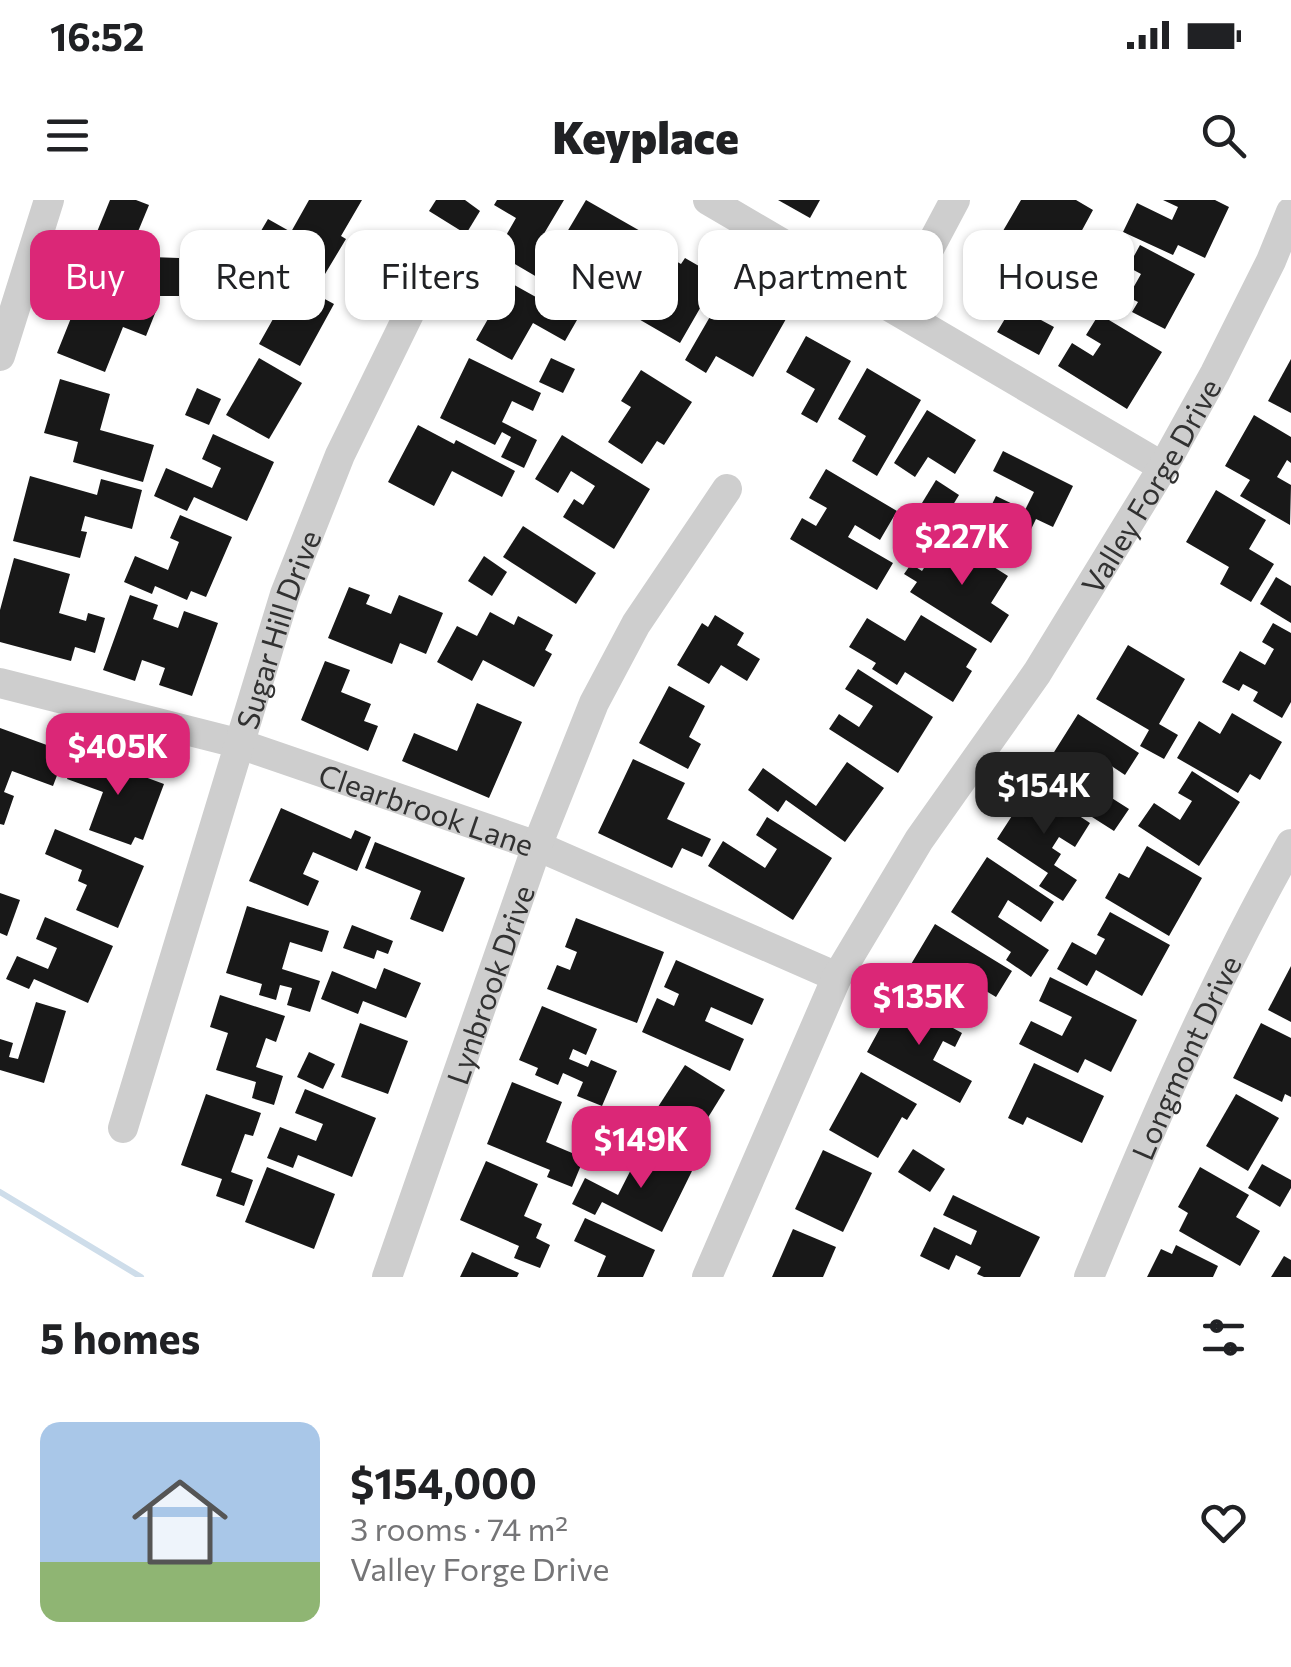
<!DOCTYPE html>
<meta charset="utf-8">
<style>
:root{--surface:#fff;--page:#f6f6f6;--text:#202124;--muted:#757577;--accent:#db2777}
body{margin:0;font-family:Commissioner,sans-serif;background:var(--page);color:var(--text);height:100vh;display:flex;flex-direction:column;font-size:38px;white-space:nowrap}
*{box-sizing:border-box;margin:0}
p{font-size:32px;color:var(--muted)}
.icon{flex:none;width:55px;height:55px;fill:none;stroke:currentColor;stroke-width:2;stroke-linecap:round;stroke-linejoin:round}
.map{position:relative;height:1077px;overflow:hidden}
.panel{display:flex;flex-direction:column;background:var(--surface);flex:1}
.panel>*{flex:none}
.guide{position:absolute;left:30px;top:30px;width:1232px;height:90px;display:flex;gap:20px}
.price{position:absolute;translate:-50% -85px;padding:0 22px;border-radius:20px;background:var(--accent);color:#fff;font-size:32px;line-height:65px;filter:drop-shadow(0 2px 5px #0008)}
.price::after{content:'';position:absolute;left:50%;top:60px;width:30px;height:22px;margin-left:-15px;background:inherit;clip-path:polygon(0 0,100% 0,50% 100%)}
.price.active{background:#222;color:#fff}
ul{padding:0;list-style:none}
li{display:flex;align-items:center;gap:30px;height:250px;padding:0 40px}
li span{display:grid;place-items:center;flex:none;width:280px;height:200px;border-radius:20px;color:#555}
li>.icon{margin-inline-start:auto}
span .icon{width:120px;height:120px;fill:#fffc;stroke-width:1}
li b{font-size:42px}
h2{display:flex;justify-content:space-between;align-items:center;height:120px;padding:0 40px;font-size:42px}
.tag{padding:0 35px;border-radius:20px;background:var(--surface);box-shadow:0 2px 8px #0004;font-size:35px;line-height:90px}
.tag.active{background:var(--accent);color:#fff}
.status{display:flex;justify-content:space-between;align-items:center;height:70px;padding:0 50px;background:var(--surface);direction:ltr}
.status svg{height:28px;fill:currentColor}
header{display:flex;justify-content:space-between;align-items:center;height:130px;padding:0 40px;background:var(--surface);font-size:45px;font-weight:800}
.map>svg:first-child{display:block}
</style>
<div class="status"><b>16:52</b><svg viewBox="0 0 49 12"><path d="M0 12V9h3v3zM5 12V6h3v6zM10 12V3h3v9zM15 12V0h3v12zM26 1h20v11H26zM47 4h2v5h-2z"/></svg></div>
<header><svg class="icon" aria-label="menu" viewBox="0 0 24 24"><path d="M4 6h16M4 12h16M4 18h16"/></svg>Keyplace<svg class="icon" aria-label="search" viewBox="0 0 24 24"><circle cx="10" cy="10" r="6"/><path d="M15 15l6 6"/></svg></header>
<div class="map">
<svg width="1291" height="1077" viewBox="0 0 1291 1077">
<rect width="100%" height="100%" fill="#fff"/>
<g fill="none" stroke-linecap="round" stroke-linejoin="round">
<path stroke="#ceddea" stroke-width="6" d="M0,992L141,1077"/>
</g>
<g fill="#181818">
<path d="M110,0H136L149,5L125,63L90,49Z"/>
<path d="M309,0H362L341,36L346,39L325,74L270,42L264,53L252,46L268,19L291,32Z"/>
<path d="M436,0H465L480,11L466,34L429,11Z"/>
<path d="M497,0H564L536,47L560,61L575,37L567,32L586,0L656,40L635,76L603,58L583,90L560,77L554,87L496,53L516,18L494,5Z"/>
<path d="M778,0H820L810,18Z"/>
<path d="M1021,0H1076L1093,10L1074,45L1094,57L1080,82L1000,36Z"/>
<path d="M1163,0H1215L1229,7L1205,58L1178,45L1173,55L1123,32L1137,3L1172,20L1178,7Z"/>
<path d="M1140,45L1195,74L1165,129L1132,112L1138,102L1128,97L1141,74L1128,67Z"/>
<path d="M1000,46L1063,80L1041,120L1054,127L1039,155L997,132L1006,117L971,98Z"/>
<path d="M665,55L681,64L685,58L718,77L680,143L630,114Z"/>
<path d="M150,57L179,58V96H150Z"/>
<path d="M1096,74L1120,87L1106,112L1083,99Z"/>
<path d="M284,77L334,104L300,166L259,144L282,103L273,98Z"/>
<path d="M87,78L158,106L146,136L123,127L105,172L57,153Z"/>
<path d="M509,82L577,120L565,141L533,123L512,160L476,140Z"/>
<path d="M744,95L786,119L753,177L716,156L706,173L685,160L719,101L735,110Z"/>
<path d="M1099,114L1162,152L1127,209L1058,166L1072,143L1093,156L1101,144L1086,135Z"/>
<path d="M806,136L851,161L817,223L801,214L815,189L786,172Z"/>
<path d="M259,158L302,183L269,239L226,215Z"/>
<path d="M469,158L541,193L533,211L512,201L502,222L537,240L524,268L501,257L511,237L502,232L495,245L440,218Z"/>
<path d="M551,158L575,169L563,193L539,182Z"/>
<path d="M1291,159V213L1268,201Z"/>
<path d="M867,168L921,200L877,276L852,261L866,236L838,219Z"/>
<path d="M641,170L692,202L664,245L657,241L642,264L608,242L631,207L621,201Z"/>
<path d="M60,179L110,194L100,230L154,245L143,282L73,262L78,242L44,233Z"/>
<path d="M197,188L221,199L209,225L185,215Z"/>
<path d="M927,210L976,240L955,274L928,257L915,277L894,263Z"/>
<path d="M1254,215L1291,237V263L1287,260L1277,277L1291,285L1290,325L1240,296L1250,280L1225,266Z"/>
<path d="M418,225L454,244L456,240L515,271L502,297L452,271L434,306L388,282Z"/>
<path d="M213,234L274,262L247,321L194,297L187,311L154,296L166,268L212,288L221,268L202,259Z"/>
<path d="M562,235L650,289L614,349L563,317L574,299L583,305L595,286L571,271L558,293L535,279Z"/>
<path d="M1003,251L1073,286L1053,327L1036,319L1022,348L981,327L996,296L1025,310L1034,292L993,271Z"/>
<path d="M826,269L897,311L880,340L855,325L848,337L893,363L877,390L790,339L802,318L816,326L827,308L809,298Z"/>
<path d="M30,276L97,295L101,279L142,290L132,329L85,316L81,331L87,332L80,358L13,341Z"/>
<path d="M936,280L959,295L945,318L922,303Z"/>
<path d="M1216,290L1266,320L1249,349L1274,364L1251,402L1220,384L1229,367L1186,342Z"/>
<path d="M180,315L232,337L206,397L191,391L187,400L155,386L152,394L124,382L135,356L168,370L179,342L170,338Z"/>
<path d="M523,326L596,373L576,404L503,357Z"/>
<path d="M945,336L1008,376L991,403L1009,415L991,443L910,392L917,382L904,374L911,364L922,371Z"/>
<path d="M484,356L507,372L492,396L468,381Z"/>
<path d="M14,358L70,374L59,413L86,421L88,413L105,418L95,453L75,447L71,461L0,442V410Z"/>
<path d="M1276,377L1291,386V423L1260,404Z"/>
<path d="M349,387L370,395L366,404L391,414L399,395L443,413L426,454L400,443L392,464L328,438Z"/>
<path d="M130,395L158,405L153,419L178,428L184,411L218,423L192,496L159,485L165,468L142,460L135,481L103,470Z"/>
<path d="M490,412L514,425L518,416L553,435L545,450L552,454L534,487L483,460L472,481L437,462L457,426L477,436Z"/>
<path d="M715,415L744,433L737,445L760,459L747,481L721,465L709,484L677,465L702,423L708,427Z"/>
<path d="M921,415L977,449L966,467L972,471L953,502L905,472L897,485L872,469L876,463L849,447L867,418L905,441Z"/>
<path d="M1273,423L1291,433V502L1282,518L1253,501L1258,492L1243,484L1239,491L1222,482L1240,451L1265,465L1274,449L1262,442Z"/>
<path d="M1128,445L1185,479L1159,524L1178,535L1164,559L1140,546L1149,530L1096,499Z"/>
<path d="M325,461L350,470L341,492L371,504L364,521L378,526L368,551L301,520Z"/>
<path d="M858,469L933,517L898,573L829,529L839,514L859,527L873,506L845,489Z"/>
<path d="M669,486L705,506L689,537L701,544L688,569L639,543Z"/>
<path d="M477,503L522,522L489,598L402,561L414,533L457,551Z"/>
<path d="M1232,513L1282,542L1260,580L1250,574L1238,593L1177,558L1199,521L1220,534Z"/>
<path d="M1078,514L1139,553L1125,575L1104,561L1093,578L1110,590L1107,595L1129,609L1114,631L1092,617L1101,603L1044,568Z"/>
<path d="M0,528L66,552L53,586L12,571L4,592L14,596L4,625L0,624Z"/>
<path d="M77,552L164,584L143,640L135,637L131,645L89,630L103,592L67,579Z"/>
<path d="M633,559L685,583L667,619L711,639L702,657L682,648L672,668L598,633Z"/>
<path d="M847,562L884,588L845,642L786,600L778,612L748,590L763,568L816,606Z"/>
<path d="M1192,571L1240,602L1199,666L1138,626L1154,603L1180,620L1192,601L1178,593Z"/>
<path d="M1032,585L1090,623L1075,647L1059,637L1052,648L1061,654L1054,665L1077,680L1063,701L1039,686L1048,673L997,639Z"/>
<path d="M281,608L351,639L355,630L371,637L357,671L313,652L303,674L319,681L308,706L249,681Z"/>
<path d="M767,617L832,658L793,720L708,666L723,641L765,668L777,649L756,635Z"/>
<path d="M55,629L144,666L118,728L76,710L87,685L78,681L82,670L45,654Z"/>
<path d="M375,642L465,678L443,732L410,719L421,691L365,668Z"/>
<path d="M1147,646L1202,678L1169,736L1105,698L1119,673L1129,678Z"/>
<path d="M987,657L1054,702L1041,722L1008,700L998,717L1049,750L1031,777L1006,760L1011,752L951,712Z"/>
<path d="M0,693L20,700L7,736L0,733Z"/>
<path d="M247,706L329,731L322,752L290,742L282,769L320,781L310,812L287,805L292,788L280,785L276,800L259,795L262,784L226,773Z"/>
<path d="M1110,712L1170,745L1142,796L1096,770L1087,786L1057,769L1072,742L1096,755L1105,739L1097,735Z"/>
<path d="M45,717L113,746L88,803L34,779L29,789L6,779L17,756L48,769L57,748L36,739Z"/>
<path d="M576,718L664,752L637,823L547,789L557,765L570,770L577,752L565,747Z"/>
<path d="M935,724L1012,771L996,797L961,776L945,802L904,776Z"/>
<path d="M352,725L393,741L388,754L377,750L374,759L343,748Z"/>
<path d="M676,760L764,799L752,825L711,807L705,821L744,839L730,871L642,832L657,798L674,806L679,794L664,787Z"/>
<path d="M1291,766V822L1268,810Z"/>
<path d="M384,768L421,783L406,818L363,801L358,814L321,799L332,771L376,789Z"/>
<path d="M1050,777L1137,820L1111,872L1085,859L1078,873L1019,844L1031,821L1062,836L1072,817L1039,801Z"/>
<path d="M220,795L285,816L276,842L266,838L256,867L283,876L274,905L252,898L256,882L216,870L228,833L210,827Z"/>
<path d="M897,797L962,833L955,847L943,841L933,860L972,881L960,903L867,852Z"/>
<path d="M36,802L66,811L44,883L0,870V839L13,843L9,857L18,859Z"/>
<path d="M542,806L597,829L586,855L573,849L569,859L588,867L591,860L617,871L602,906L577,896L583,882L563,873L558,885L535,875L538,868L519,860Z"/>
<path d="M360,823L408,841L388,894L341,877Z"/>
<path d="M1261,823L1291,838V897L1285,894L1282,902L1233,878Z"/>
<path d="M309,852L335,864L323,889L297,877Z"/>
<path d="M1034,863L1104,896L1082,943L1027,917L1023,925L1008,918Z"/>
<path d="M685,865L725,890L688,950L647,924Z"/>
<path d="M861,872L917,904L907,920L902,917L878,958L829,930Z"/>
<path d="M512,882L562,902L546,942L584,958L572,987L547,977L550,970L487,944Z"/>
<path d="M305,889L376,918L352,977L298,955L293,968L267,958L280,927L316,941L323,924L295,913Z"/>
<path d="M206,894L261,913L253,936L245,934L231,972L253,980L244,1006L216,996L222,979L181,965Z"/>
<path d="M1236,894L1279,918L1248,971L1206,946Z"/>
<path d="M643,946L692,971L662,1032L602,1002L595,1015L572,1004L585,978L618,995Z"/>
<path d="M913,949L945,969L930,992L898,972Z"/>
<path d="M823,950L872,973L843,1032L795,1009Z"/>
<path d="M486,961L538,984L524,1016L542,1024L536,1038L550,1045L540,1068L514,1058L519,1046L460,1020Z"/>
<path d="M1262,964L1291,980V988L1280,1007L1248,988Z"/>
<path d="M267,967L335,994L314,1049L245,1022Z"/>
<path d="M1200,967L1249,995L1236,1017L1260,1031L1240,1066L1179,1031L1188,1013L1178,1007Z"/>
<path d="M953,995L1040,1037L1020,1077H984L977,1074L981,1067L956,1055L949,1070L920,1056L934,1027L971,1045L977,1031L943,1015Z"/>
<path d="M585,1018L655,1050L643,1077H597L606,1056L574,1041Z"/>
<path d="M793,1029L836,1047L823,1077H772Z"/>
<path d="M1176,1045L1218,1066L1213,1077H1147L1161,1049L1172,1054Z"/>
<path d="M472,1052L519,1073L517,1077H460Z"/>
<path d="M1284,1056L1291,1060V1077H1271Z"/>
</g>
<g fill="none" stroke-linecap="round" stroke-linejoin="round">
<g stroke="#cecece" stroke-width="30">
<path d="M708,0L1163,267"/>
<path d="M897,109L955,0"/>
<path d="M0,156L49,0"/>
<path id="s1" d="M0,483L237,543L537,646L837,777"/>
<path id="s2" d="M123,928L285,394L340,255L409,114"/>
<path id="s3" d="M387,1077L537,646L594,503L636,424L727,289"/>
<path id="s4" d="M707,1077L837,777L919,640L1037,473L1163,267L1215,173L1271,61L1291,12"/>
<path id="s5" d="M1089,1077C1150,929 1212,783 1291,644"/>
</g>
</g>
<g text-anchor="middle" dominant-baseline="central" stroke-width="10" stroke-linejoin="round" paint-order="stroke">
<g font-size="30" fill="#313131" stroke="#fff">
<text stroke="none"><textPath href="#s4" startOffset="910">Valley Forge Drive</textPath></text>
<text stroke="none"><textPath href="#s2" startOffset="522">Sugar Hill Drive</textPath></text>
<text stroke="none"><textPath href="#s1" startOffset="445">Clearbrook Lane</textPath></text>
<text stroke="none"><textPath href="#s3" startOffset="310">Lynbrook Drive</textPath></text>
<text stroke="none"><textPath href="#s5" startOffset="240">Longmont Drive</textPath></text>
</g>
</g>
</svg>
<b class="price" style="left:962px;top:388px">$227K</b>
<b class="price" style="left:118px;top:598px">$405K</b>
<b class="price active" style="left:1044px;top:637px">$154K</b>
<b class="price" style="left:919px;top:848px">$135K</b>
<b class="price" style="left:641px;top:991px">$149K</b>
<div class="guide">
<a class="tag active">Buy</a>
<a class="tag">Rent</a>
<a class="tag">Filters</a>
<a class="tag">New</a>
<a class="tag">Apartment</a>
<a class="tag">House</a>
</div>
</div>
<section class="panel">
<h2>5 homes<svg class="icon" aria-label="filters" viewBox="0 0 24 24"><path d="M4 7h16M4 17h16"/><circle cx="9" cy="7" r="2"/><circle cx="15" cy="17" r="2"/></svg></h2>
<ul>
<li><span style="background:linear-gradient(#a9c7e8 70%,#8fb573 0)"><svg class="icon" aria-label="home" viewBox="0 0 24 24"><path d="M3 11l9-7 9 7M6 9v11h12V9"/></svg></span><div><b>$154,000</b><p>3 rooms · 74 m²</p><p>Valley Forge Drive</p></div><svg class="icon" aria-label="heart" viewBox="0 0 24 24"><path d="M12 20l-8-8c-3-5 5-10 8-4 3-6 11-1 8 4z"/></svg></li>
</ul>
</section>
